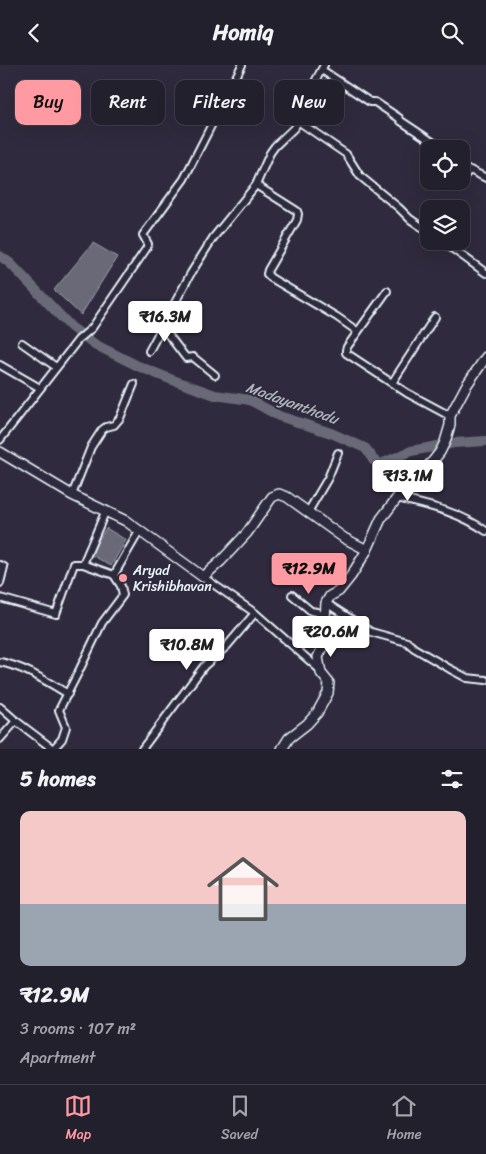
<!DOCTYPE html>
<meta charset="utf-8">
<style>
:root{--surface:#23202e;--page:#2b2836;--text:#f1f3f6;--muted:#a3a3aa;--line:#403e4a;--accent:#ff9aa2}
body{margin:0;font-family:Sriracha,sans-serif;background:var(--page);color:var(--text);height:100vh;display:flex;flex-direction:column;font-size:19px;white-space:nowrap}
*{box-sizing:border-box;margin:0}
p{font-size:16px;color:var(--muted)}
.icon{flex:none;width:28px;height:28px;fill:none;stroke:currentColor;stroke-width:2;stroke-linecap:round;stroke-linejoin:round}
.map{position:relative;height:684px;overflow:hidden}
.sheet{display:flex;flex-direction:column;background:var(--surface);flex:1}
.sheet>*{flex:none}
.top-card{position:absolute;left:15px;top:15px;width:456px;height:45px;display:flex;gap:10px}
.buttons{position:absolute;left:420px;top:75px;display:grid;gap:10px}
.buttons a{display:grid;place-items:center;width:50px;height:50px;border-radius:10px;background:var(--surface);box-shadow:0 5px 20px #0002,0 0 0 1px var(--line);font-size:25px}
.price{position:absolute;translate:-50% -42px;padding:0 11px;border-radius:5px;background:#fff;color:#222;font-size:16px;line-height:32px;filter:drop-shadow(0 1px 2px #0008)}
.price::after{content:'';position:absolute;left:50%;top:30px;width:15px;height:11px;margin-left:-8px;background:inherit;clip-path:polygon(0 0,100% 0,50% 100%)}
.price.selected{background:var(--accent);color:#111}
ul{padding:0;list-style:none}
li{display:grid;align-content:center;gap:10px;height:265px;padding:0 20px}
li span{display:grid;place-items:center;height:155px;border-radius:10px;color:#555}
li>.icon{margin-inline-start:auto}
span .icon{width:90px;height:90px;fill:#fffc;stroke-width:1}
li b{font-size:21px}
h2{display:flex;justify-content:space-between;align-items:center;height:60px;padding:0 20px;font-size:21px}
.chip{padding:0 18px;border-radius:10px;background:var(--surface);box-shadow:0 5px 20px #0002,0 0 0 1px var(--line);font-size:18px;line-height:45px}
.chip.selected{background:var(--accent);color:#111}
header{display:flex;justify-content:space-between;align-items:center;height:65px;padding:0 20px;background:var(--surface);font-size:22px;font-weight:700}
.tab-bar{display:flex;justify-content:space-around;align-items:center;height:70px;border-top:1px solid var(--line);background:var(--surface);font-size:14px;color:var(--muted)}
.tab-bar a{display:grid;justify-items:center;gap:2px}
.tab-bar .selected{color:var(--accent)}
.map>svg:first-child{display:block}
</style>
<header><svg class="icon" aria-label="back" viewBox="0 0 24 24"><path d="M15 5l-7 7 7 7"/></svg>Homiq<svg class="icon" aria-label="search" viewBox="0 0 24 24"><circle cx="10" cy="10" r="6"/><path d="M15 15l6 6"/></svg></header>
<div class="map">
<svg width="486" height="684" viewBox="0 0 486 684">
<rect width="100%" height="100%" fill="#2f2a3d"/>
<filter id="ink" filterUnits="userSpaceOnUse"><feTurbulence type="fractalNoise" baseFrequency=".02" numOctaves="2"/><feDisplacementMap in="SourceGraphic" scale="10" xChannelSelector="R" yChannelSelector="G"/><feConvolveMatrix kernelMatrix="1 2 1 2 8 2 1 2 1" color-interpolation-filters="sRGB"/></filter>
<g filter="url(#ink)">
<g fill="#696978" stroke="#9c9fab">
<path d="M93,178L117,192L81,250L54,225Z"/>
<path d="M106,463L126,475L111,501L90,489Z"/>
</g>
<g fill="none" stroke-linecap="round" stroke-linejoin="round">
<path stroke="#696978" stroke-width="10" d="M0,191L10,198L71,262L96,280L138,301L170,314L215,330L250,335L279,351L331,368L365,383L370,389L373,395L381,399L411,386L454,378L486,376"/>
<g stroke="#e8f1f8" stroke-width="10">
<g id="street">
<path d="M322,5L370,37H375L399,53L401,56L437,80L439,84"/>
<path d="M298,56L305,46L318,31L310,26L324,0"/>
<path d="M461,99V102"/>
<path d="M461,106L465,110L470,105L486,113"/>
<path d="M256,120L297,146L298,149L297,155L268,205L267,209L271,213L337,252L357,266"/>
<path d="M442,176L486,208"/>
<path d="M387,226L347,282L346,285V288L407,328L450,351"/>
<path d="M163,260L167,268L186,293L193,292L215,310"/>
<path d="M22,278L56,302"/>
<path d="M149,286L191,208L213,173L256,120L270,88L275,81L295,62L298,56L346,89L360,111L399,143L410,154L429,167"/>
<path d="M0,300L40,323"/>
<path d="M392,318L435,252"/>
<path d="M0,375L78,275L92,263L146,184L148,179L143,170L184,114L242,0"/>
<path d="M72,430L91,382L102,365L106,362L114,360L120,353L134,319"/>
<path d="M397,433C430,441 457,446 486,466"/>
<path d="M308,447L328,413L338,388"/>
<path d="M83,499L106,445"/>
<path d="M0,500L4,502L0,518"/>
<path d="M114,510L140,465"/>
<path d="M203,512L255,548L319,604"/>
<path d="M292,530L311,546L317,547L325,554"/>
<path d="M0,533L56,549L74,499H83L114,510L121,521L123,530L102,558L78,608L59,645L66,662L62,674L54,683"/>
<path d="M326,538L371,567L407,577L414,583L450,604L467,613L486,615"/>
<path d="M0,597C25,602 46,616 68,629"/>
<path d="M0,642L16,656"/>
<path d="M0,674L16,656L53,684"/>
<path d="M142,684L204,601L227,581L255,548"/>
</g>
</g>
<g stroke="#e8f1f8" stroke-width="12">
<g id="secondary">
<path d="M0,387L72,430L126,456L203,512L221,496L247,468L272,432L279,429L287,432L344,473L367,485"/>
<path d="M282,684L289,673L307,659L317,648L328,628L329,618L321,608L318,592L328,572L330,563L325,554L326,538L330,531L339,526L351,511L367,485L381,454L404,424L433,396L440,387L445,377L450,360V351L466,321L486,292"/>
</g>
</g>
<use href="#street" stroke="#2f2a3d" stroke-width="6"/>
<use href="#secondary" stroke="#2f2a3d" stroke-width="9"/>
</g>
</g>
<circle fill="#ff9aa2" stroke="#2f2a3d" stroke-width="2" cx="123" cy="513" r="5"/>
<g text-anchor="middle" dominant-baseline="central" stroke-width="4" stroke-linejoin="round" paint-order="stroke">
<g font-size="14" fill="#e8f1f8" stroke="#2f2a3d" text-anchor="start">
<text x="133" y="505">Aryad<tspan x="133" dy="16">Krishibhavan</tspan></text>
</g>
<g font-size="15" font-style="italic" fill="#afb4be" stroke="#2f2a3d">
<text transform="translate(292 338) rotate(20)">Madayanthodu</text>
</g>
</g>
</svg>
<div class="buttons">
<a><svg class="icon" aria-label="locate" viewBox="0 0 24 24"><circle cx="12" cy="12" r="6"/><path d="M12 2v4M12 18v4M2 12h4M18 12h4"/></svg></a>
<a><svg class="icon" aria-label="layers" viewBox="0 0 24 24"><path d="M12 4l9 5-9 5-9-5zM3 14l9 5 9-5"/></svg></a>
</div>
<b class="price" style="left:165px;top:278px">₹16.3M</b>
<b class="price" style="left:408px;top:437px">₹13.1M</b>
<b class="price selected" style="left:309px;top:530px">₹12.9M</b>
<b class="price" style="left:331px;top:593px">₹20.6M</b>
<b class="price" style="left:187px;top:606px">₹10.8M</b>
<div class="top-card">
<a class="chip selected">Buy</a>
<a class="chip">Rent</a>
<a class="chip">Filters</a>
<a class="chip">New</a>
</div>
</div>
<section class="sheet">
<h2>5 homes<svg class="icon" aria-label="filters" viewBox="0 0 24 24"><path d="M4 7h16M4 17h16"/><circle cx="9" cy="7" r="2"/><circle cx="15" cy="17" r="2"/></svg></h2>
<ul>
<li><span style="background:linear-gradient(#f6c9c9 60%,#9aa5b1 0)"><svg class="icon" aria-label="home" viewBox="0 0 24 24"><path d="M3 11l9-7 9 7M6 9v11h12V9"/></svg></span><div><b>₹12.9M</b><p>3 rooms · 107 m²</p><p>Apartment</p></div></li>
</ul>
</section>
<nav class="tab-bar">
<a class="selected"><svg class="icon" aria-label="map" viewBox="0 0 24 24"><path d="M3 6l6-2 6 2 6-2v14l-6 2-6-2-6 2zM9 4v14M15 6v14"/></svg>Map</a>
<a><svg class="icon" aria-label="saved" viewBox="0 0 24 24"><path d="M7 4h10v16l-5-4-5 4z"/></svg>Saved</a>
<a><svg class="icon" aria-label="home" viewBox="0 0 24 24"><path d="M3 11l9-7 9 7M6 9v11h12V9"/></svg>Home</a>
</nav>
